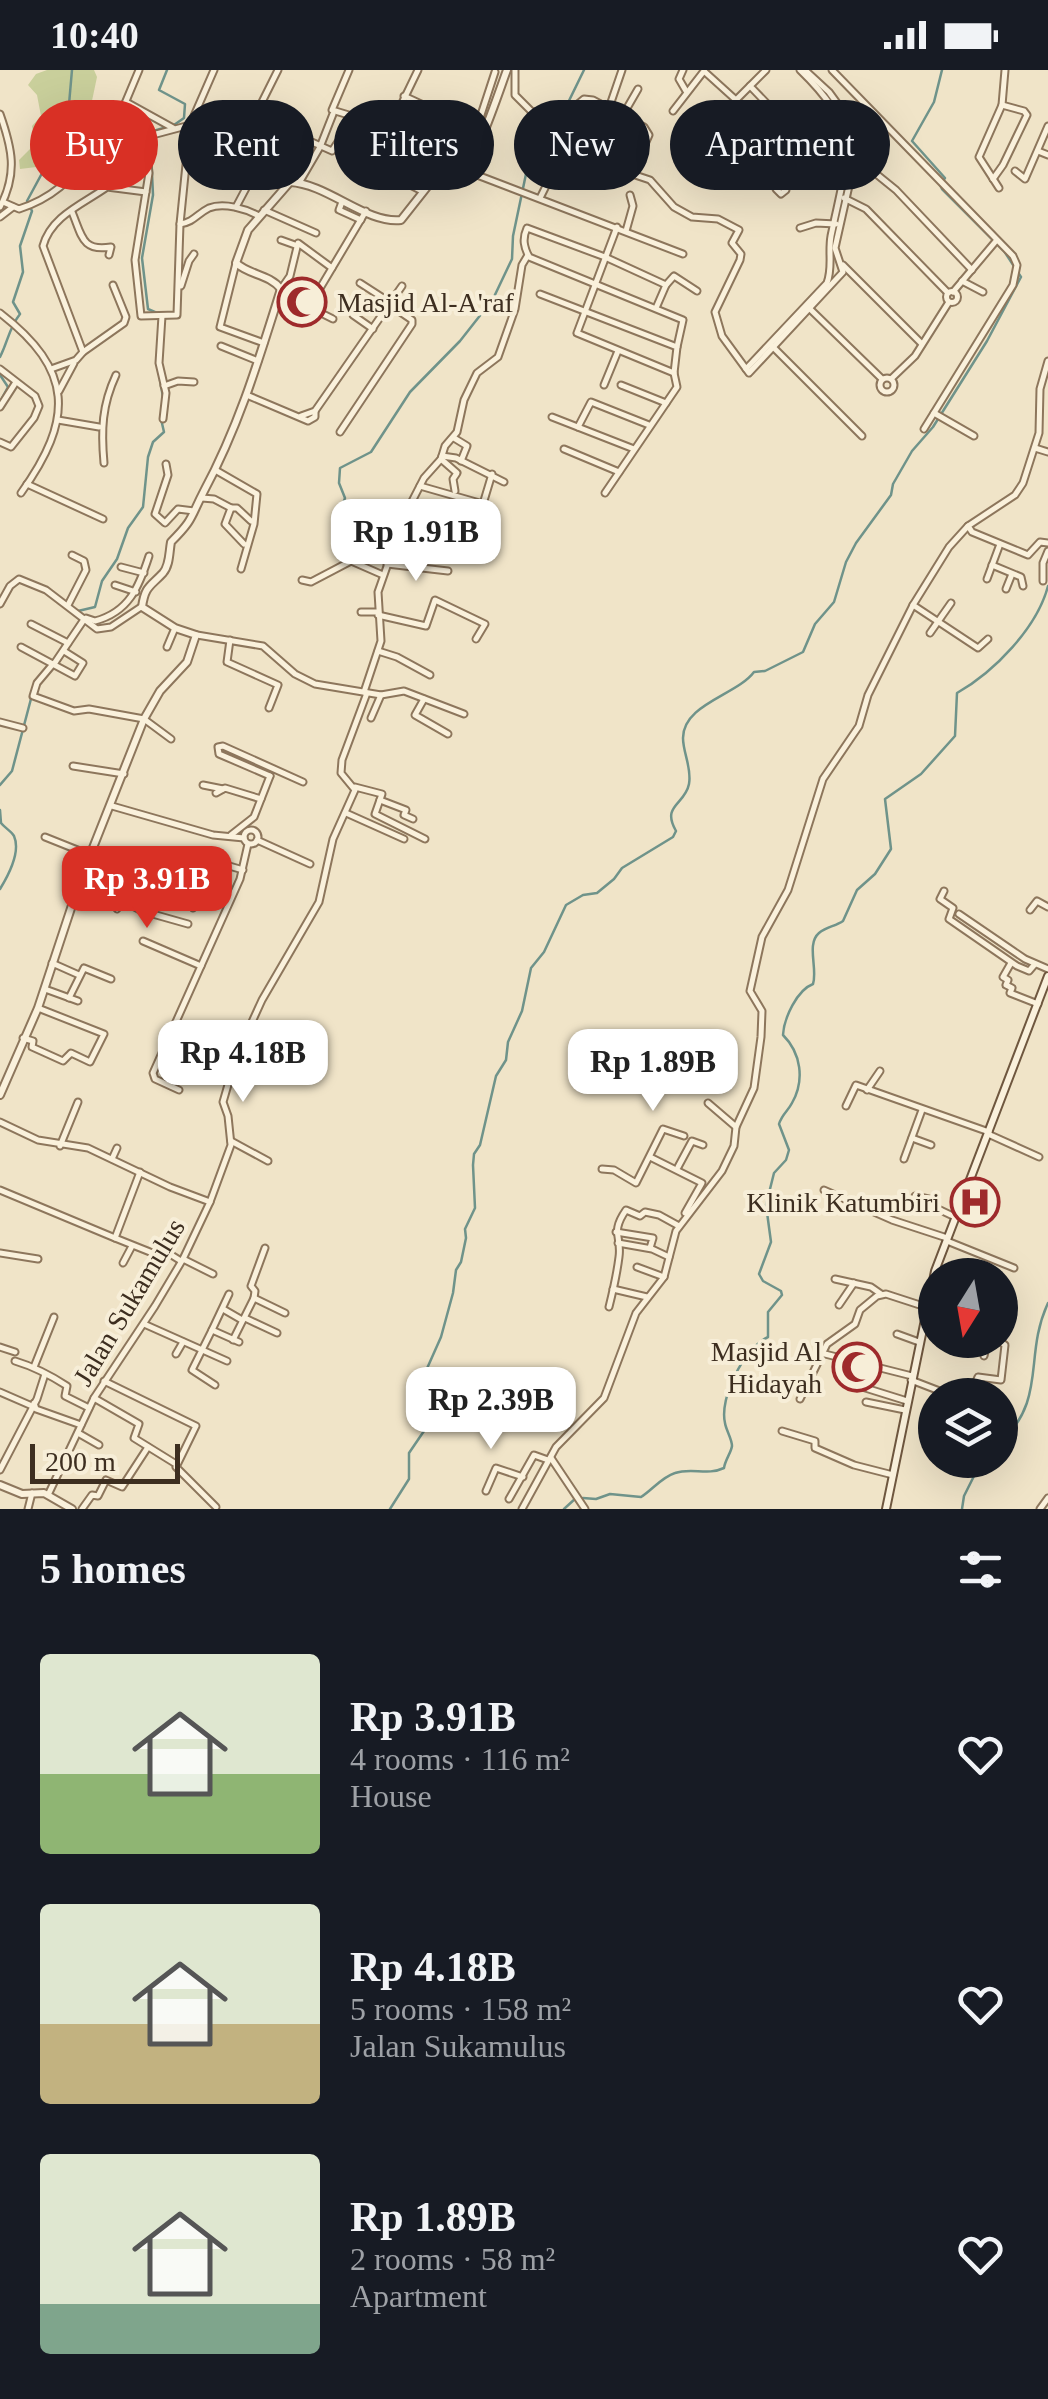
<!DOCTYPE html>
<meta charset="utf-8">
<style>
:root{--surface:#171b24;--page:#20242c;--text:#f1f3f6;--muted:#9ea1a6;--accent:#d93025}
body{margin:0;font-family:Georgia,serif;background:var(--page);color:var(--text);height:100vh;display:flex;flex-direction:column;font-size:38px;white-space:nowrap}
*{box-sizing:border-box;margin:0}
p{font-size:32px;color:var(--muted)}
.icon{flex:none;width:55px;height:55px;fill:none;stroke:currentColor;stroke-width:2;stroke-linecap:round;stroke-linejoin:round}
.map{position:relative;height:1439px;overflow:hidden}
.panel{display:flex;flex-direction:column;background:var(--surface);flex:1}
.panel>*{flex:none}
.hud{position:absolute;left:30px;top:30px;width:990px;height:90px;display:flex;gap:20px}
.needle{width:65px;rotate:191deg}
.fabs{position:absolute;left:918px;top:1188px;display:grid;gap:20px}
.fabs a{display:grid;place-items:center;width:100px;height:100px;border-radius:50%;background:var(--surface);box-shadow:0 10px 40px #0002;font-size:50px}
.scale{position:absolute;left:30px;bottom:25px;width:150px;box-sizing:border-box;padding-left:10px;border:5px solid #3d2e20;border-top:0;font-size:28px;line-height:35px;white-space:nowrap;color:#3d2e20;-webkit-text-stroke:8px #f7eed8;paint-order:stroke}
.price{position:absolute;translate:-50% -85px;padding:0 22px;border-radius:20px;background:#fff;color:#222;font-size:32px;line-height:65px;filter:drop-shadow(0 2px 5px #0008)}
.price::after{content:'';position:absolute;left:50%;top:60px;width:30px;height:22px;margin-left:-15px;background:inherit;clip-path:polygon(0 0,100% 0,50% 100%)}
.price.active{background:var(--accent);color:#fff}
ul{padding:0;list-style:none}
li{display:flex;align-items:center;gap:30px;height:250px;padding:0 40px}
li span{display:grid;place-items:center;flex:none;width:280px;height:200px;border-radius:10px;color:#555}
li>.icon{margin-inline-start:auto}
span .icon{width:120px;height:120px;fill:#fffc;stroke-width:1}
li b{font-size:42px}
h2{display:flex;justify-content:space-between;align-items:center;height:120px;padding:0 40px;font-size:42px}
.pill{padding:0 35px;border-radius:45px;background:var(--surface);box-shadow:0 10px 40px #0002;font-size:35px;line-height:90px}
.pill.active{background:var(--accent);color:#fff}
.status{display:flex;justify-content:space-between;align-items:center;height:70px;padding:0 50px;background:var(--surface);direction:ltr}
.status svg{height:28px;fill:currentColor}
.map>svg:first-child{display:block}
</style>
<div class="status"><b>10:40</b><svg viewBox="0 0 49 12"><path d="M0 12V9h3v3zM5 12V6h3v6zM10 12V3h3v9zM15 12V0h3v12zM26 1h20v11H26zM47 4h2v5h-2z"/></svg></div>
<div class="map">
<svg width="1048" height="1439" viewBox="0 0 1048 1439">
<rect width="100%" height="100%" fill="#f0e4c8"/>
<path fill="#c9cf9b" d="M47,0H94L97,7L89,45L98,60L80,74L66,71L53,95L20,99L19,90L35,74L32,56L41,46L37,25L28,15L36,4Z"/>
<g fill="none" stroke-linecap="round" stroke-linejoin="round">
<g stroke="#6f938a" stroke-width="2.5">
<path d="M167,0L159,20L185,34L184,48L174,55"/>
<path d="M563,43L584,0"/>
<path d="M157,243L148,239L142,188L153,125L150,62L167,57"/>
<path d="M0,287C8,271 9,258 20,244L13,232L23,202L20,176L32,141L27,131L67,57L72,0"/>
<path d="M0,305L8,317L0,332"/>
<path d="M160,310L163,327"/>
<path d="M346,468L347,456L341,440L345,428L339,413L340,398L371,382L410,322L460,271L493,229L512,189L513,166L526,104L539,78L562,51"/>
<path d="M78,541L95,537L102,511L117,489L128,458L143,437L148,387L153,372L164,362L161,349"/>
<path d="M0,715L12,701L32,625"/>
<path d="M0,740L1,753C5,758 11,761 14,766C21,782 8,806 0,819"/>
<path d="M1000,1373C1048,1328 1023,1287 1048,1233"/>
<path d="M583,1428L596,1429L610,1424L641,1427C652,1420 662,1407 675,1403C692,1397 707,1406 724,1398C725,1390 731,1383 732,1376C732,1369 726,1360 725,1353C719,1328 744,1278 768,1267V1242L782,1225L781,1221L763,1211L759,1204L771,1172L766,1135L774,1103L786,1090L789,1080L779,1054C782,1044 788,1041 792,1033C805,1010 801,983 783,965C784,948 797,920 813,914C818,899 806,874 819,863C826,857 836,856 843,851L857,820L875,804L891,779L885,729L921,704L955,666L957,623C994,602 1037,558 1048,516"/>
<path d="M390,1439L409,1409V1383L424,1361L426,1343L413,1330L441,1267L453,1223L456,1200L461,1192L466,1168L465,1159L475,1138L473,1095L474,1084L480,1075L496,1006L506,990L508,972L522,941L531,898L544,882L566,835L583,825L597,823L614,809L622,798L673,767L676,761C661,735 685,735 689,714C692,698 683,683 683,668C683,634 737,625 754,602L765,601L803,582L815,554L834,532L846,492L856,473L891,425L893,414L912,381L933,357L987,271L1021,207L1004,181L942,119L940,115L945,108L912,71L934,32L942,0"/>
<path d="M564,1439L576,1428"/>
<path d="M962,1439L964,1426L982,1390"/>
</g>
<g stroke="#8d765c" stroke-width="9">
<g id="minor">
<path d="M278,0L262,32L265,41L298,57L282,81"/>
<path d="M349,0L332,40L352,46V55L383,83"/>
<path d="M515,0V25L531,41L560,49L584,29L593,30L644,57L649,65L632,104L650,110L674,137L692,147L718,149L739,160L732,173L741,184L740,190L715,242L722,266L749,303L843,202L835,178L853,98V55L829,22L805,0"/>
<path d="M683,0L679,9L686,21"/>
<path d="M766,0L750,16L776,43"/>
<path d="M832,0L1013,186L1017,195L1013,215L924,359"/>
<path d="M705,2L736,30"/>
<path d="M404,26L473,58L478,54L495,2"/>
<path d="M126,32L173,58"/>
<path d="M609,38L622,0"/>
<path d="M673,41L704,1"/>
<path d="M780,42L783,46L779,50L775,45Z"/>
<path d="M0,44C12,78 18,103 0,137"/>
<path d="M623,45L638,19"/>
<path d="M721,45L750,16"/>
<path d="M298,57L306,62L303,68L332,81L350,54"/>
<path d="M389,60L418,0"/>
<path d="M113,62L139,0"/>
<path d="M145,67L149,103L135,190L141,246L177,245L180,154L190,55L214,0"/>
<path d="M145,67L190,55"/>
<path d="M387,77L375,97L422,121"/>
<path d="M1038,81L1048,85"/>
<path d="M578,84L587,59L600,34"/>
<path d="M421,85L443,46"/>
<path d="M227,93L253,105L236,137"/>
<path d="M243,99L250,80L266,86L268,81L276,79L286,62L292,65"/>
<path d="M464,100L683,184"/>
<path d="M1015,101L1025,109L1048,56"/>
<path d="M993,109L1003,95L1027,45L1024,41L1002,35"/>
<path d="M299,113L320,77L333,44"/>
<path d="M781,115L786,120L781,124L776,119Z"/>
<path d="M785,117L798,96L812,90L875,103L896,120L972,200"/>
<path d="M999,118L979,87L1002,35L1005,0"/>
<path d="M540,128L557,94"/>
<path d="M844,128L866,139L948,223"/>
<path d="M3,132L19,139C66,124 80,94 113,62L145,67"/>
<path d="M342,132L339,140L361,150"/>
<path d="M264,140L316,163"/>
<path d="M72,142C82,166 82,182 111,177L109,185"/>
<path d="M0,147L13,137"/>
<path d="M180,154C194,152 197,144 209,138C224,132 246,139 259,146"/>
<path d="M617,157L577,263L674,303"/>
<path d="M800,158L816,153L836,154"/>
<path d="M626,161L633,136L630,125"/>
<path d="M281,170L295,175"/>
<path d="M236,193L220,257L264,273"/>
<path d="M843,195L922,274"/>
<path d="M962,211L983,222"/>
<path d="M360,213L391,233"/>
<path d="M666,215L605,187L527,158C522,169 524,177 529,187L683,250L677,277"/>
<path d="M181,216L189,191L194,184"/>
<path d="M281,219L290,206L298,173L332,198"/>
<path d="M280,220L288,219L315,231L317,241L333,249"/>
<circle cx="952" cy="227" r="5.5"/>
<path d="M953,222L996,171"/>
<path d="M540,224L677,277L674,303L677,317L605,423"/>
<path d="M313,230L366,141"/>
<path d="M656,238L666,215L674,206L697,221"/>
<path d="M809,238L882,309"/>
<path d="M0,243C74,300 74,349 21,423"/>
<path d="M353,245L373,259"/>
<path d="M162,246L159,293L166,323L163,349"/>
<path d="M221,276L258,291"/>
<path d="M772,276L862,366"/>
<path d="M83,282L124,253L126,247L113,215"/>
<path d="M0,299L35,326L39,336L34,348L11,377L0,372"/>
<path d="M51,299L76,290L83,282L43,176C51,146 83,134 107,117L146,122"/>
<path d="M746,299L827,213C833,197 828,183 831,166C847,87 864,62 800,0"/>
<circle cx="887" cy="315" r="7"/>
<path d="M891,309L915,286L949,232"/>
<path d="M604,315L618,281"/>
<path d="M621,315L666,333"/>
<path d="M164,316L178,311L194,312"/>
<path d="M59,321L74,293"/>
<path d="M249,326L308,351L315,347V341"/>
<path d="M0,337L16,312"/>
<path d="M934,343L974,366"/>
<path d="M301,346L315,341L402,216"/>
<path d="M552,347L634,379"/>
<path d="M58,350L99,357"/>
<path d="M578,357L591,332L649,355"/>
<path d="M340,362L412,254V250L390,235"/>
<path d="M454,368L467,376L461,391"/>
<path d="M1035,378L1048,382"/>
<path d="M564,379L619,402"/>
<path d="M442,386L456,388L504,412"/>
<path d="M441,389L457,403L453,409L455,421"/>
<path d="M104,393C101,360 102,335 116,305"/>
<path d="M166,394L168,405L155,444L165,453L178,439L194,441"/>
<path d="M217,401L257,424L254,454L241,499"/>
<path d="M27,414L103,449"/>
<path d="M420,416L483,434L492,404"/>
<path d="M202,428L214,429L231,438L225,454L244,474"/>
<path d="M231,438H237L251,451"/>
<path d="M968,456L972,462L1028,485L1040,472L1048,473"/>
<path d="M387,494L448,501"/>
<path d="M992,495L1021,507L1023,516"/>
<path d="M121,497L144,503"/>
<path d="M987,509L1000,474"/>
<path d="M302,510L311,512L351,491L383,505"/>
<path d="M1043,511V493L1048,481"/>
<path d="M115,515L136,522"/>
<path d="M1006,519L1012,504"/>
<path d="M0,534L10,516L19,509L46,520L97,559L111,557L141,537"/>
<path d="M68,535L86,500L84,491L72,485"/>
<path d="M913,535L978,578L988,569"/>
<path d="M361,542H377"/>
<path d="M378,545L426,556L435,530L485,554L476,569"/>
<path d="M86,548L95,551C129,542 139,517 149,486"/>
<path d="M31,554L68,573"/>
<path d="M930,563L951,533"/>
<path d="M197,565L263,576L295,604L315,614L381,625L404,621L464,644"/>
<path d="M230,570L227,592L278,615L269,638"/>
<path d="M21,577L75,606L83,593L64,581"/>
<path d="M167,577L175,558"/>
<path d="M378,581L397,587L430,605"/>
<path d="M53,594L37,613L33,626L74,641L89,639L144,649L171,669"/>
<path d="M54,594L83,551"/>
<path d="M364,622L381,571L378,522L405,445L424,408L441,389L445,376L457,362L464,330L477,303L498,287L515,239L522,195L528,185"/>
<path d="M424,629L415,645L448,664"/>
<path d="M371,648L381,625"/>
<path d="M0,652L23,658"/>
<path d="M73,696L124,704"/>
<path d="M270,706L219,684L218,677L223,676L303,712"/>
<path d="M203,715L223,719"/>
<path d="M355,717L382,724L375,744L425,769"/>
<path d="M216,723L225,718L261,729"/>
<path d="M380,730L406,740L404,745L413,749"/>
<path d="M112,736L213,765L244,768"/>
<path d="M346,743L404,769"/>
<circle cx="251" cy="767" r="7"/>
<path d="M231,765L254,747L270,706"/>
<path d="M45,767L90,785"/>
<path d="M257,770L310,794"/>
<path d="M92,781L135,810L117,839"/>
<path d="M196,810H209L213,796L219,793L243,800"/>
<path d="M944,821L940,829L953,838L949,849L1017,896L1029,901L1035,894"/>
<path d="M77,823L111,824L142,841L188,854"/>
<path d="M172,832L175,812L196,810L193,838"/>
<path d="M1030,840L1037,831L1048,837"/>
<path d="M959,844L1025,889L1048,899"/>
<path d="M143,871L201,896"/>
<path d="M52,893L79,905"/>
<path d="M1011,893L1003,907L1008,910L1006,915L1012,918L1010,923L1038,934"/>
<path d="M45,919L78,931"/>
<path d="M69,928L84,898L111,909"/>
<path d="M23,968L33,971L32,977L63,991L71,983L90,992L104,964L38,938"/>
<path d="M179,1020L155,1009L153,1003L240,809L248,774"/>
<path d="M867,1020L880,1001"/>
<path d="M708,1033L736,1057"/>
<path d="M846,1036L856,1015L989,1062"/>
<path d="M0,1052L38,1070L88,1078L170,1117L210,1132"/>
<path d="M988,1064L1039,1087"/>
<path d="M912,1068L931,1075"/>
<path d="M231,1071L268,1091"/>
<path d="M60,1076L78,1032"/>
<path d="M650,1087L702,1113L685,1143"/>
<path d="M112,1089L117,1078"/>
<path d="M904,1089L922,1040"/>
<path d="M678,1097L692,1071L703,1075"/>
<path d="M602,1099L614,1100L636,1113L663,1059L684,1066"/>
<path d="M140,1102L115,1168L160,1186L165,1181L181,1191"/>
<path d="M0,1120L115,1168"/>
<path d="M824,1120L892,1150L947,1168"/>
<path d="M915,1126L933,1130L936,1138L955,1147"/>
<path d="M616,1162L653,1168L650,1178"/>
<path d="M947,1171L1014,1198"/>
<path d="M618,1173L652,1179L669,1187"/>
<path d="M0,1183L38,1189"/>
<path d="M183,1189L213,1204"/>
<path d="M123,1193L132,1176"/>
<path d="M637,1197L664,1207"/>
<path d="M835,1209L871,1217L881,1224"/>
<path d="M613,1219L647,1227"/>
<path d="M254,1228L255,1221L251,1216L265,1178"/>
<path d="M839,1235L854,1213"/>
<path d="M609,1237C613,1221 617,1203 619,1187C622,1166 610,1163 626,1140L640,1146L645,1142L659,1145L679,1156"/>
<path d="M223,1239L242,1250"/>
<path d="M245,1248L277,1263"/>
<path d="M144,1254L227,1291"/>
<path d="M212,1260L229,1224"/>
<path d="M897,1264L919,1272"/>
<path d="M233,1270L254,1228L285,1243"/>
<path d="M0,1277L15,1282"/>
<path d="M821,1283L912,1306"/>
<path d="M176,1284L183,1272"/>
<path d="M984,1286L988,1270"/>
<path d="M15,1291C35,1297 50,1305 67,1316L65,1326L89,1338"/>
<path d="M34,1297L54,1247"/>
<path d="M911,1310L950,1325"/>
<path d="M104,1311L196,1356L176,1397L216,1437"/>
<path d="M843,1311L907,1331"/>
<path d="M215,1315L192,1300L212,1260L239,1272"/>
<path d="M0,1322L32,1336"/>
<path d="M970,1325L978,1307L1001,1310L1005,1275L998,1270"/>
<path d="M94,1328L139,1354L134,1368L176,1394"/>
<path d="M800,1329L827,1274L855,1254L860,1240L877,1226L886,1224L926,1237"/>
<path d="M866,1332L905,1340"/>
<path d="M34,1333L36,1339L81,1355"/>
<path d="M782,1361L815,1371V1378L854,1395L893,1405"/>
<path d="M78,1363L99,1375"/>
<path d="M551,1388L585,1439"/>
<path d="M0,1400L37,1329L45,1304"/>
<path d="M486,1421L496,1398L523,1407"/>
<path d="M48,1425L94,1328L155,1236L183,1189L210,1132L231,1075L228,1046L223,1032L236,987L262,930L319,832L333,769L355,720L341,703L342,690L367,623"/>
<path d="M509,1429L534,1385L548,1390"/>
<path d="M28,1439L32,1423"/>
<path d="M82,1439L92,1425L98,1426L106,1410L122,1417L148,1377"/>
<path d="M522,1439L556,1377L604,1328L636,1243L664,1207L676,1161L722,1101L734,1076L736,1057L754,1018L761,967L762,941L750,921L762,867L788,820L823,709L859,656L868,625L913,535L949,477L968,456L1015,425L1023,413L1039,363L1040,319L1048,291"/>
<path d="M1040,1439L1048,1428"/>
</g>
</g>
<g stroke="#8d765c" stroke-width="10">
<g id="tertiary">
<path d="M0,1025L38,938L81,808L144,649L160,621L187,592L196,565L175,558L142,537C145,516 150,517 163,503C170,495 169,482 171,472C194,449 190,448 204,421C239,356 259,289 281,219C269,204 249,205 236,193L248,160L290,112C328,114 366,154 401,150L431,112C438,112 449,112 456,109C474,100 499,21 507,0"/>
<path d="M0,1415L22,1424L44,1423L72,1439"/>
</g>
</g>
<g stroke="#6f573f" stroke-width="10">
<path id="secondary" d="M886,1439L935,1201L1048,906"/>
</g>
<use href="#minor" stroke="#faf1dc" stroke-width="5"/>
<use href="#tertiary" stroke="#faf1dc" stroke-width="6"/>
<use href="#secondary" stroke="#faf1dc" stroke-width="6"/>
</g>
<defs>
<g id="mosque-ring" transform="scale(2.5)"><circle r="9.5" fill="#f7eed8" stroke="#9e2a2b" stroke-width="1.5"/><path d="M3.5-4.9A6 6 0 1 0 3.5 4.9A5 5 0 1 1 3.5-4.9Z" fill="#9e2a2b"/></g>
<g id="hospital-ring" transform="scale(2.5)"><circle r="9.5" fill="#f7eed8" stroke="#9e2a2b" stroke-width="1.5"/><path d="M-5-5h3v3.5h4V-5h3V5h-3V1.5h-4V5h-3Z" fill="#9e2a2b"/></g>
</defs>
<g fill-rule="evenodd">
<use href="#mosque-ring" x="302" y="232"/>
<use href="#hospital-ring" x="975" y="1132"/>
<use href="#mosque-ring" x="857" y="1297"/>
</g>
<g text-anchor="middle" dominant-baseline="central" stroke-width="8" stroke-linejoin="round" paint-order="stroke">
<g font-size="28" fill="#3d2e20" stroke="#f7eed8" text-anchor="end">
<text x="337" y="232" text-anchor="start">Masjid Al-A'raf</text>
<text x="940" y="1132">Klinik Katumbiri</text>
<text x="822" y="1281">Masjid Al<tspan x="822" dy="32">Hidayah</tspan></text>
</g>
<g font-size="28" fill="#3d2e20" stroke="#f7eed8">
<text transform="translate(129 1232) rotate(-59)">Jalan Sukamulus</text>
</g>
</g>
</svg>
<div class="fabs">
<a><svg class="needle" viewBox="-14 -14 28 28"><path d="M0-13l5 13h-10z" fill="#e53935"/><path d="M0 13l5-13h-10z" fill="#9ea1a6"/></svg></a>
<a><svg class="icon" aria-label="layers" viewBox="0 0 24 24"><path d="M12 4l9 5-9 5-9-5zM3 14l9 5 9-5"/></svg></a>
</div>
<div class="scale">200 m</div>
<b class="price" style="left:416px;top:514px">Rp 1.91B</b>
<b class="price active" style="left:147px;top:861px">Rp 3.91B</b>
<b class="price" style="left:243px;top:1035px">Rp 4.18B</b>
<b class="price" style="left:653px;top:1044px">Rp 1.89B</b>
<b class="price" style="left:491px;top:1382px">Rp 2.39B</b>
<div class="hud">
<a class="pill active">Buy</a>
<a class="pill">Rent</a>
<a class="pill">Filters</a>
<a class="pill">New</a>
<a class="pill">Apartment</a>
</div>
</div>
<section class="panel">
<h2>5 homes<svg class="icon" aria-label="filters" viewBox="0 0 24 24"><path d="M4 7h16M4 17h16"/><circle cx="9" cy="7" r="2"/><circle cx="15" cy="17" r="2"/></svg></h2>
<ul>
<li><span style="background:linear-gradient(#dfe7d0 60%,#8fb573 0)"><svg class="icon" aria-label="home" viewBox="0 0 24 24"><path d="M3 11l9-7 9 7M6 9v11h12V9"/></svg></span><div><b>Rp 3.91B</b><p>4 rooms · 116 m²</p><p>House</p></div><svg class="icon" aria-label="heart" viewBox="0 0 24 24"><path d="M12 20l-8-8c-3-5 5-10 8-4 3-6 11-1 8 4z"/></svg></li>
<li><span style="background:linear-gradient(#dfe7d0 60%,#c2b280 0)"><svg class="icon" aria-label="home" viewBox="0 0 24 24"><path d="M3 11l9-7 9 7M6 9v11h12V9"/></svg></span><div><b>Rp 4.18B</b><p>5 rooms · 158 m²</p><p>Jalan Sukamulus</p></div><svg class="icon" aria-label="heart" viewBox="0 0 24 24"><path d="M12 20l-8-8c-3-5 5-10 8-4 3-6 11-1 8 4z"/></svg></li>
<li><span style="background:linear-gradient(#dfe7d0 75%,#7fa58c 0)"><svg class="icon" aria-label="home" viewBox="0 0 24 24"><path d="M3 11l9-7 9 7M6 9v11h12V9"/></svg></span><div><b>Rp 1.89B</b><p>2 rooms · 58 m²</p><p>Apartment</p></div><svg class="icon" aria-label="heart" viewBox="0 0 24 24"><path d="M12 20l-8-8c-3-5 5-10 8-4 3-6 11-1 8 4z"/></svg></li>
</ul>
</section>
